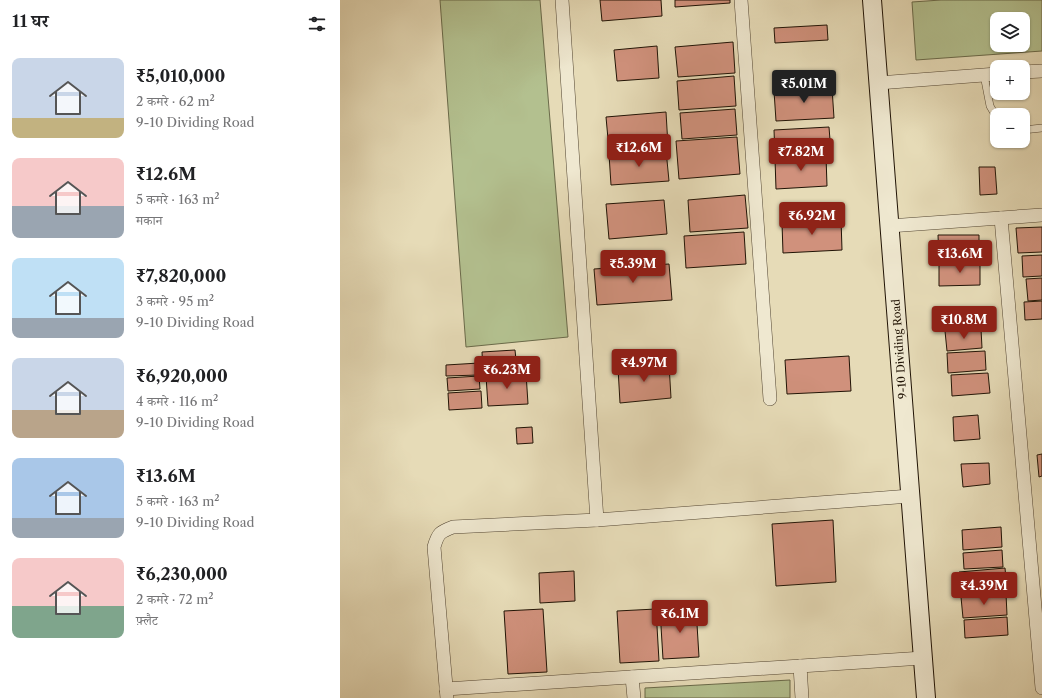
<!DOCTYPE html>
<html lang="hi">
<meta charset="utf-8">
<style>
:root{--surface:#fff;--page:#f2f2f2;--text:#202124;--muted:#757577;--accent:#8f2418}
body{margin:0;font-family:"Libre Caslon Text","Noto Serif Devanagari",serif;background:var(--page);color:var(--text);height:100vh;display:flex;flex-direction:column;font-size:15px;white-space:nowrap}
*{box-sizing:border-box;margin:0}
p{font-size:13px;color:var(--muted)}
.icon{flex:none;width:22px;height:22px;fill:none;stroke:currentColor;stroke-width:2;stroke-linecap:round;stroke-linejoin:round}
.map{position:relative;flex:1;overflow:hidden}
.drawer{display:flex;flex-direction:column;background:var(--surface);width:340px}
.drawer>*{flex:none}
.buttons{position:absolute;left:650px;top:12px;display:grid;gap:8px}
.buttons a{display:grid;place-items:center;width:40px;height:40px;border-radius:8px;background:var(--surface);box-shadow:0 1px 3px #0004;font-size:20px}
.price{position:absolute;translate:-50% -34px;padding:0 9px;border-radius:4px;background:var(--accent);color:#fff;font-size:13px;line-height:26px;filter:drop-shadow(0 1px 2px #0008)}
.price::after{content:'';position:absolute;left:50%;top:24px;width:12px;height:9px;margin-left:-6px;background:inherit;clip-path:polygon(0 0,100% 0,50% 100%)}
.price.active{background:#222;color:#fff}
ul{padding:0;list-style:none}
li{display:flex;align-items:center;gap:12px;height:100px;padding:0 12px}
li span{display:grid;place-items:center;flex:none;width:112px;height:80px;border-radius:8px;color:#555}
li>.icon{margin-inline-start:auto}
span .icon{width:48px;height:48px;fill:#fffc;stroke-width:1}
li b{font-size:17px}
h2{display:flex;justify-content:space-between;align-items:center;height:48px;padding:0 12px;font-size:17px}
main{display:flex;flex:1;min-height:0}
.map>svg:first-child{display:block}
</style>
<main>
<section class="drawer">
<h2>11 घर<svg class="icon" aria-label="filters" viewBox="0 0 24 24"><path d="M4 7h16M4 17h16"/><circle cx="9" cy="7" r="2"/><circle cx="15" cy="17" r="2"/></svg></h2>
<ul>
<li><span style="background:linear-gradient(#c9d6e8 75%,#c2b280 0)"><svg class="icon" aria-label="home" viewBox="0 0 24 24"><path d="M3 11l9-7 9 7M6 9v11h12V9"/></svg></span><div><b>₹5,010,000</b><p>2 कमरे · 62 m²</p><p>9-10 Dividing Road</p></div></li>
<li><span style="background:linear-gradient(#f6c9c9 60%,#9aa5b1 0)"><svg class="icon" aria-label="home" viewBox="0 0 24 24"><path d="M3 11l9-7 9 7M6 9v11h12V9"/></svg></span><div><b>₹12.6M</b><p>5 कमरे · 163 m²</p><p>मकान</p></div></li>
<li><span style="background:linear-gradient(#bfe0f5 75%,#9aa5b1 0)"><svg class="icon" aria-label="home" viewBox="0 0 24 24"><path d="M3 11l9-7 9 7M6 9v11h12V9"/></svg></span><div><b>₹7,820,000</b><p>3 कमरे · 95 m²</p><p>9-10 Dividing Road</p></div></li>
<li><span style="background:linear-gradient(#c9d6e8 65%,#b9a48a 0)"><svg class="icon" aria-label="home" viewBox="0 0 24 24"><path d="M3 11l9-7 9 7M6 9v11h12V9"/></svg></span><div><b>₹6,920,000</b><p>4 कमरे · 116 m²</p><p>9-10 Dividing Road</p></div></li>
<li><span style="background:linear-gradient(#a9c7e8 75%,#9aa5b1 0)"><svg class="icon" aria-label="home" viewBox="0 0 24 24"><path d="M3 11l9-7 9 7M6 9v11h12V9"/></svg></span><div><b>₹13.6M</b><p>5 कमरे · 163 m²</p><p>9-10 Dividing Road</p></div></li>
<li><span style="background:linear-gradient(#f6c9c9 60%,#7fa58c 0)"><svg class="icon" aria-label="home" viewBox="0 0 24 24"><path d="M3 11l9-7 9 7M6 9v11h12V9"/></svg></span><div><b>₹6,230,000</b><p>2 कमरे · 72 m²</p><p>फ़्लैट</p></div></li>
</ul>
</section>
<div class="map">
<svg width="702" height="698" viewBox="0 0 702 698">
<rect width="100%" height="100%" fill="#e6dbb7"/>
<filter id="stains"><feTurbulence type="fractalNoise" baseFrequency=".005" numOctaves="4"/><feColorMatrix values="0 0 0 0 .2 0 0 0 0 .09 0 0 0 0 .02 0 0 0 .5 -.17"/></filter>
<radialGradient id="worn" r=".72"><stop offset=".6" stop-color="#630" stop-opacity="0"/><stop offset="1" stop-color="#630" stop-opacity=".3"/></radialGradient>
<g fill="#b3c08f" stroke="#6a6a4a" fill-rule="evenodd">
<path d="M100,0H200L228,337L126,347Z"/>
<path d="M601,0H702V51L576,60L572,2ZM657,19H683V45H657Z"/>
<path d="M450,680V698H305V688Z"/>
</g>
<g fill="#d0917c" stroke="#201305">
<path d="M260,0H321L322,16L262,21Z"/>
<path d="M335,0H390V3L335,7Z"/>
<path d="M487,25L488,40L435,43L434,28Z"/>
<path d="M393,42L395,73L338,77L335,47Z"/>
<path d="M317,46L319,78L277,81L274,50Z"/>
<path d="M394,76L396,106L339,110L337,81Z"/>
<path d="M492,88L494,118L436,121L434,91Z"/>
<path d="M395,109L397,135L342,139L340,113Z"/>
<path d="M326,112L328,146L269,150L266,117Z"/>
<path d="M489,127L491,153L435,156L434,130Z"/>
<path d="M397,137L400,174L339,179L336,141Z"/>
<path d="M326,150L329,181L271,185L269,154Z"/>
<path d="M486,156L487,186L436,189L435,159Z"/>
<path d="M639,167H655L657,194L640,195Z"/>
<path d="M405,195L408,228L350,232L348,200Z"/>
<path d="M324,200L327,234L269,239L266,204Z"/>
<path d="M501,219L502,250L443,253L442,223Z"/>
<path d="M702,227V252L678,253L676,228Z"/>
<path d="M404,232L406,264L346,268L344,236Z"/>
<path d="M598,235H639V260L599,261Z"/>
<path d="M702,255V276L683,277L682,256Z"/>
<path d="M640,262V285L599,286V263Z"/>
<path d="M329,264L332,300L257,305L254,269Z"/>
<path d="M702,278V300L688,301L686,279Z"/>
<path d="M702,301V319L685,320L684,302Z"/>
<path d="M642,307L643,327L605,329L603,310Z"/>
<path d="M641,329L642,348L607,351L605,331Z"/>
<path d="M175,350L177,370L143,372L142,352Z"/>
<path d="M645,351L646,370L608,373L607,353Z"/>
<path d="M509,356L511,391L447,394L445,360Z"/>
<path d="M139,363V375L106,376V365Z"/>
<path d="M329,364L331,398L280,403L278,368Z"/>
<path d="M186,373L188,404L148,406L146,376Z"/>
<path d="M648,373L650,393L612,396L611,375Z"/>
<path d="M139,376L140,389L108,391L107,378Z"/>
<path d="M141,391L142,408L109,410L108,393Z"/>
<path d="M638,415L640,439L614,441L613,417Z"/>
<path d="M192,427L193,443L177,444L176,428Z"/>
<path d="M702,454V476L699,477L697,455Z"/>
<path d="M649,463L650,484L623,487L621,464Z"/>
<path d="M493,520L496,582L436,586L432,524Z"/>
<path d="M661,527L662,547L623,550L622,530Z"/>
<path d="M662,550L663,567L624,569L623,553Z"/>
<path d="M665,568L667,590L620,593L619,572Z"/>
<path d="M234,571L235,601L200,603L199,573Z"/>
<path d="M666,594L667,615L623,618L621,597Z"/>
<path d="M356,608L359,657L323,659L320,610Z"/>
<path d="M203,609L207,672L168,674L164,611Z"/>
<path d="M316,609L319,661L280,663L277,611Z"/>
<path d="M667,617L668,635L625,638L624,620Z"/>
</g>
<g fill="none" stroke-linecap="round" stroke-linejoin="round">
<g stroke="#524532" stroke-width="8">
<g id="lane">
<path d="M644,75L650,106L657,118"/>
<path d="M683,130L702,128"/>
</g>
</g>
<g stroke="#524532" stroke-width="14">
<g id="street">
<path d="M222,0L257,520"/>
<path d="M401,0L430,399"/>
<path d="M683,72L702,71"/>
<path d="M538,83L657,74"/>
<path d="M661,218L702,688"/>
<path d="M549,226L702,215"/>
<path d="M460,666L462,698"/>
<path d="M292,677L294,698"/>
<path d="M106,689L583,658"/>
<path d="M107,698L94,547C98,533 100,532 113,527L257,520L570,496"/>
</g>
</g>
<g stroke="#201305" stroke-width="20">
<path id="secondary" d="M532,0L586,698"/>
</g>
<use href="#lane" stroke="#efe8d0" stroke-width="7"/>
<use href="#street" stroke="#efe8d0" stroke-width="13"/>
<use href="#secondary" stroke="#efe8d0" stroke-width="18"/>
</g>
<g text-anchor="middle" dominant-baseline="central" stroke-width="4" stroke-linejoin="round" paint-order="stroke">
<g font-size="11" fill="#201305" stroke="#efe8d0">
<text transform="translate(559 349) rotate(-94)">9-10 Dividing Road</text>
</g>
</g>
<rect width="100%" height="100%" filter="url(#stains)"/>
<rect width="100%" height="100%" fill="url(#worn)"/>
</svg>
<div class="buttons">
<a><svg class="icon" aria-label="layers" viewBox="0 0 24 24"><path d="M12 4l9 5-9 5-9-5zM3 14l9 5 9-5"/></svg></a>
<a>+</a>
<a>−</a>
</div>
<b class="price active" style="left:464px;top:104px">₹5.01M</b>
<b class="price" style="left:299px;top:168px">₹12.6M</b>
<b class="price" style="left:461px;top:172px">₹7.82M</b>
<b class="price" style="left:472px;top:236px">₹6.92M</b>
<b class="price" style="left:620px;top:274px">₹13.6M</b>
<b class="price" style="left:293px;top:284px">₹5.39M</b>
<b class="price" style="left:624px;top:340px">₹10.8M</b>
<b class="price" style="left:304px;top:383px">₹4.97M</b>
<b class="price" style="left:167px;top:390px">₹6.23M</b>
<b class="price" style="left:644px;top:606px">₹4.39M</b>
<b class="price" style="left:340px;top:634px">₹6.1M</b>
</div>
</main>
